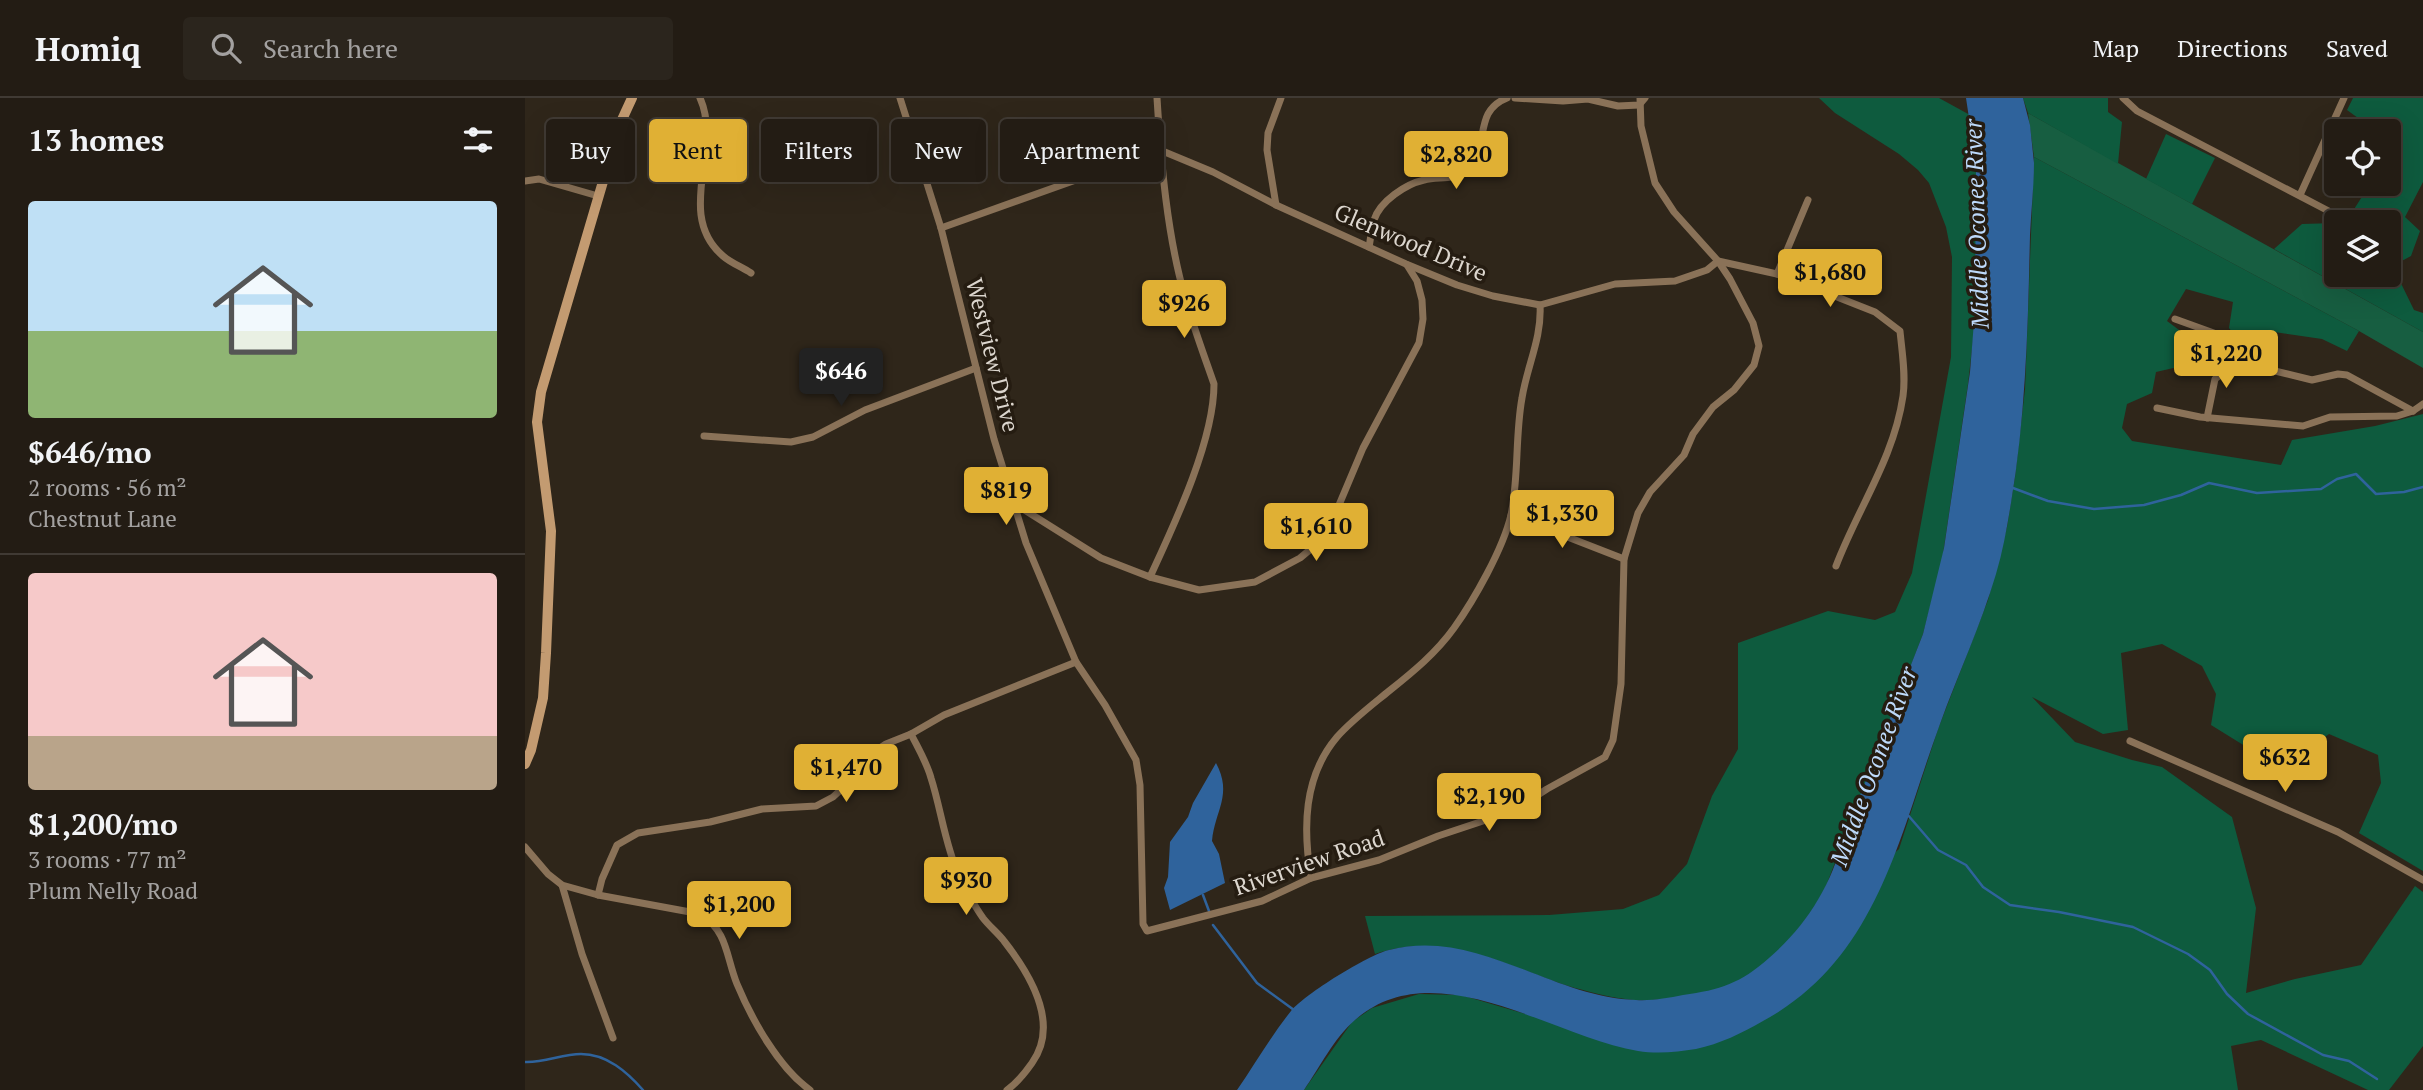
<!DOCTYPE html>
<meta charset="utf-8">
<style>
:root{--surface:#231c14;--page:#2b251d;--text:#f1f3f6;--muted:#a3a1a0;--line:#403a34;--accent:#e0b034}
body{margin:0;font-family:"PT Serif",serif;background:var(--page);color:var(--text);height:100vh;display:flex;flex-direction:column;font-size:26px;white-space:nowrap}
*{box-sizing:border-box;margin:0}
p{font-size:23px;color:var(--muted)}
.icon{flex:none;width:38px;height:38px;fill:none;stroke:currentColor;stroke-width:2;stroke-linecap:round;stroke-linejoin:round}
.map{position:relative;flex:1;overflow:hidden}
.sheet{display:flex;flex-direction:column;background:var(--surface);width:525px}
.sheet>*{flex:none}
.banner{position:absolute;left:21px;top:21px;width:665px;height:63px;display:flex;gap:14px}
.fabs{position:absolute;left:1799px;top:21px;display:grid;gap:14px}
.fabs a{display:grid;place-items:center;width:77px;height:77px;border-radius:7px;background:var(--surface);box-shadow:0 7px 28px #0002,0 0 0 2px var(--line);font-size:35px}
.price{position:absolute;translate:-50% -60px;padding:0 16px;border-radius:7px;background:var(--accent);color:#111;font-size:23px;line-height:46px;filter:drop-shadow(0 2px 4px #0008)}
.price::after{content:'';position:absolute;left:50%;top:42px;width:21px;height:16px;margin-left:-10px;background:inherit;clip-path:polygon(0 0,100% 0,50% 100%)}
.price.on{background:#222;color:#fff}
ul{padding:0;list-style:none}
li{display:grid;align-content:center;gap:14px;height:371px;padding:0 28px}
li+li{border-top:2px solid var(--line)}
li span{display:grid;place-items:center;height:217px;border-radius:7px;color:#555}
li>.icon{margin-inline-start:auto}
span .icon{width:126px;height:126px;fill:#fffc;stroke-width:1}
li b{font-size:30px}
h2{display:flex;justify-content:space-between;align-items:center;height:84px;padding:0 28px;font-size:30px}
.pill{padding:0 24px;border-radius:7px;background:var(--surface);box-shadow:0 7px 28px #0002,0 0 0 2px var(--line);font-size:24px;line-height:63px}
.pill.on{background:var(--accent);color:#111}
header{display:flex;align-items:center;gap:42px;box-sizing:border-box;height:98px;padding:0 35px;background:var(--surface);border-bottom:2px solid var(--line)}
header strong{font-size:33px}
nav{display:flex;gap:38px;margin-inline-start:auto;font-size:24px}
.search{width:490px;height:63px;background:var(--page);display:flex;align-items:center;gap:18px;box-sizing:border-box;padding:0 24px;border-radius:7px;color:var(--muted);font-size:26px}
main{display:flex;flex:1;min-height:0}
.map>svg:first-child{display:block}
</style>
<header>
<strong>Homiq</strong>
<div class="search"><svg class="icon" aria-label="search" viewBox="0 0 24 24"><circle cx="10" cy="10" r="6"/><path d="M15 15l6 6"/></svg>Search here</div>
<nav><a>Map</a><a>Directions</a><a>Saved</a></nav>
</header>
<main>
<section class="sheet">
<h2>13 homes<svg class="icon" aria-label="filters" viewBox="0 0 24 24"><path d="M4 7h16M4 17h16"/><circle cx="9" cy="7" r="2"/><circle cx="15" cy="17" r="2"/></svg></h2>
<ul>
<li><span style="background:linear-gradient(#bfe0f5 60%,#8fb573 0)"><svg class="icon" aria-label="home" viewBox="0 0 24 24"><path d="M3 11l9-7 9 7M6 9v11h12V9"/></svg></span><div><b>$646/mo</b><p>2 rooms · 56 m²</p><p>Chestnut Lane</p></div></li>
<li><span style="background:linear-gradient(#f6c9c9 75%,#b9a48a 0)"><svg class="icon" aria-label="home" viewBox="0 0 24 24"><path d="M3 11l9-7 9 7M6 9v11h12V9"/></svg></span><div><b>$1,200/mo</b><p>3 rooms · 77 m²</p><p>Plum Nelly Road</p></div></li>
</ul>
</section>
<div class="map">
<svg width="1898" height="992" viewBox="0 0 1898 992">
<rect width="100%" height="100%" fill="#2f261a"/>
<path fill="#175e41" d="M1503,15L1898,234V270L1834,233L1509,59Z"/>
<g fill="#0e5b3e">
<path d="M1294,0H1414L1445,17L1452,80L1450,224L1443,286L1417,463L1398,536L1301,788C1281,827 1247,867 1207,886C1187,896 1130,904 1108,902C1088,900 1069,895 1050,890C984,870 922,831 850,856L840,818L1024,817L1098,811L1134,797L1162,766L1187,698L1213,651V545L1303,513L1350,522L1370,514L1387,475L1426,259L1427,159L1421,129L1404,85L1393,72L1374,56L1310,15Z"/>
<path d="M1498,0H1583V14L1597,24L1593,66L1503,15Z"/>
<path d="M1828,0H1898V84L1880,119L1895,133L1886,158L1873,165L1869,171L1889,212L1898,215V234L1749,151L1777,126L1811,125V177H1864V124H1813L1826,116L1845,86H1864V33H1851L1822,12Z"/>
<path d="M1641,36L1690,60L1667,106L1621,81Z"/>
<path d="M1509,59L1834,233L1822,253L1797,241L1735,232L1718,248L1704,230L1708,204L1661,191L1642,223L1700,266L1681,278L1679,263L1631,274L1627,295L1602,306L1597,330L1607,343L1756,367L1767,342L1850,328L1898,316V773L1834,735L1856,685L1853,657L1804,636L1757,671L1686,627L1691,596L1677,568L1637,546L1596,555L1603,632L1578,636L1507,599L1550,644L1607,662L1637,669L1707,719L1731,810L1721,895L1770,881L1836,867L1890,788L1898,794V948L1864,992H1843L1736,942L1706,948L1713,992H779L827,924L847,910L894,896L936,897L997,915L1152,953L1374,751L1413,631L1463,502L1482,429L1490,379L1500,291Z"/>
</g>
<g fill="#2f639c">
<path d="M1441,0H1498L1505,27L1509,65C1509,89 1506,113 1505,137C1503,227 1501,316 1486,405C1482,429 1478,453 1471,476C1456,527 1433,576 1415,626C1374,737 1353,861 1238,923C1217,935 1195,946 1171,951C1153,954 1132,956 1113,953C1028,939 910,852 830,922C809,940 795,969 779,992H712C730,966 746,938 766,913C780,896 843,857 864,852C952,829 1026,900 1111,902C1126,903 1143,900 1158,897C1195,892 1216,885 1244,860C1281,828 1306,788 1318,741L1398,536L1419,450L1445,274L1450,211L1451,67Z"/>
<path d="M691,665C708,697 690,712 687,743L694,756L700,785L645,812L639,790L643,779L645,744L663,719L668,705Z"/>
</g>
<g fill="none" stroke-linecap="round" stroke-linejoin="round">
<g stroke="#2f639c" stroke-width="2.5">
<path d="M1488,390L1523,403L1569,411L1619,407L1656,397L1684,385L1732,395L1796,391L1812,381L1831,376L1851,396L1879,394L1898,389"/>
<path d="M1382,716L1413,752L1441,767L1458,789L1485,807L1534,814L1608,829L1663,856L1685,872L1702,896L1723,916L1798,957L1824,963L1852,981"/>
<path d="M678,797L684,813"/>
<path d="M688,827L732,885L769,912"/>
<path d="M0,964C19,965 37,956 56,956C82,956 102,974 118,992"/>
</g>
<g stroke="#8a7258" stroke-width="7">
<path d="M175,0C198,50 149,116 198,158C206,165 217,169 226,175"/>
<path d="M375,0L416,130L469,341L501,445L551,564L580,607L611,662L615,687L618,826L622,833L737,803L786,780L854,762L913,738L988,713L1022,691L1080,659L1088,642L1096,586L1099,461L1113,415L1125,394L1159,357L1168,336L1188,309L1209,292L1229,267L1234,248L1228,225L1205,181L1193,163L1149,114L1130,85L1116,28L1115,0"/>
<path d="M990,0L1038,3L1063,1L1093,8L1114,7L1120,0"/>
<path d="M1598,0L1612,13L1815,119"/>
<path d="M0,83L14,81L73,98"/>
<path d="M1775,97L1819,0"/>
<path d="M751,107L742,52L743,35L756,0"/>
<path d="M416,130L635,52L688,74L751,107L881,166L932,187L968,198L1015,207L1090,186L1150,183L1182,172L1193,163L1252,176L1312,199L1350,214L1375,233C1377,254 1381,277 1378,298C1369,360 1333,410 1311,468"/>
<path d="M844,149C846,140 846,130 849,122C855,103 881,86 899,82C914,78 928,83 941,72C967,51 946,14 982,0"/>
<path d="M1252,176L1283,102"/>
<path d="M1650,221L1697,238L1716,261L1725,267L1787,282L1813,276L1822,277L1888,313"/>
<path d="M1632,310L1675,319L1778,328L1805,319L1872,318L1888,313L1898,306"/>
<path d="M1682,320L1690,281L1716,261"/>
<path d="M179,338L266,344L288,339L340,312L451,270"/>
<path d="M490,406L576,460L625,479L674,492L730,484L775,460L787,450L806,426L838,350L894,245L898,221L897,202L892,183L882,167"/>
<path d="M986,417L1099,461"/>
<path d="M625,479C649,427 689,343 689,286C679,257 668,228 660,199C642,137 636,64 632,0"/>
<path d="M386,636C393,650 402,665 406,680C416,711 420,747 434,778C441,792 448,806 458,820C464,828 473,835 479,843C505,876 535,926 507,965C500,975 492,985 482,992"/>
<path d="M1605,643L1813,734L1898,782"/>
<path d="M0,749L23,776L37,787L73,797L176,816C203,834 201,859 212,886C227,922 254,970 285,992"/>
<path d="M786,780C778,731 778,679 812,639C827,622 847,607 864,593C888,574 911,555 929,530C949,502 978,451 986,417C994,379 990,338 997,300C1002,268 1017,240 1015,207"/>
<path d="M37,787L57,856L88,940"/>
<path d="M73,797L77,781L92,747L113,735L185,724L237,711L291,708L308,699L322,686L343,658L361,646L386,636L419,617L551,564"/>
</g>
<path stroke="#c39b71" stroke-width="10" d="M0,666L6,652L18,600L21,555L26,433L12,324L16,294L87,53L95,26L107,0"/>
</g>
<g text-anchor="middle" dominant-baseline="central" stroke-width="7" stroke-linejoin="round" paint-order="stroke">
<g font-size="23" fill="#dcd6ce" stroke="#251c11">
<text transform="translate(886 144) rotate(23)">Glenwood Drive</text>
<text transform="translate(468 257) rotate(76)">Westview Drive</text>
<text transform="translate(784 764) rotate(-19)">Riverview Road</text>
</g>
<g font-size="24" font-style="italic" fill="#bdd9fa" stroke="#251c11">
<text transform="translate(1451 126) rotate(-92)">Middle Oconee River</text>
<text transform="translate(1348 668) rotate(-70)">Middle Oconee River</text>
</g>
</g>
</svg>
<div class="fabs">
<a><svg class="icon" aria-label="locate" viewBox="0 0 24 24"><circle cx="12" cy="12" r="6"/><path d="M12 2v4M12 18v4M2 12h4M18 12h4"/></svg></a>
<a><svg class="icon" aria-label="layers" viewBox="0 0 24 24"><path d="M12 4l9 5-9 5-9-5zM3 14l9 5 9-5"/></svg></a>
</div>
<b class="price" style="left:931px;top:93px">$2,820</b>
<b class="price" style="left:1305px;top:211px">$1,680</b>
<b class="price" style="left:659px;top:242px">$926</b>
<b class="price" style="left:1701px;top:292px">$1,220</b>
<b class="price on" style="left:316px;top:310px">$646</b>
<b class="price" style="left:481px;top:429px">$819</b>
<b class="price" style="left:1037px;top:452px">$1,330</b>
<b class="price" style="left:791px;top:465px">$1,610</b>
<b class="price" style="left:1760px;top:696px">$632</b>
<b class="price" style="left:321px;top:706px">$1,470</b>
<b class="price" style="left:964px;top:735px">$2,190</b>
<b class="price" style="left:441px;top:819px">$930</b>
<b class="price" style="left:214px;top:843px">$1,200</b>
<div class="banner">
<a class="pill">Buy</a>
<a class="pill on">Rent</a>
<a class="pill">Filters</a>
<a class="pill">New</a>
<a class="pill">Apartment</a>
</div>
</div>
</main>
